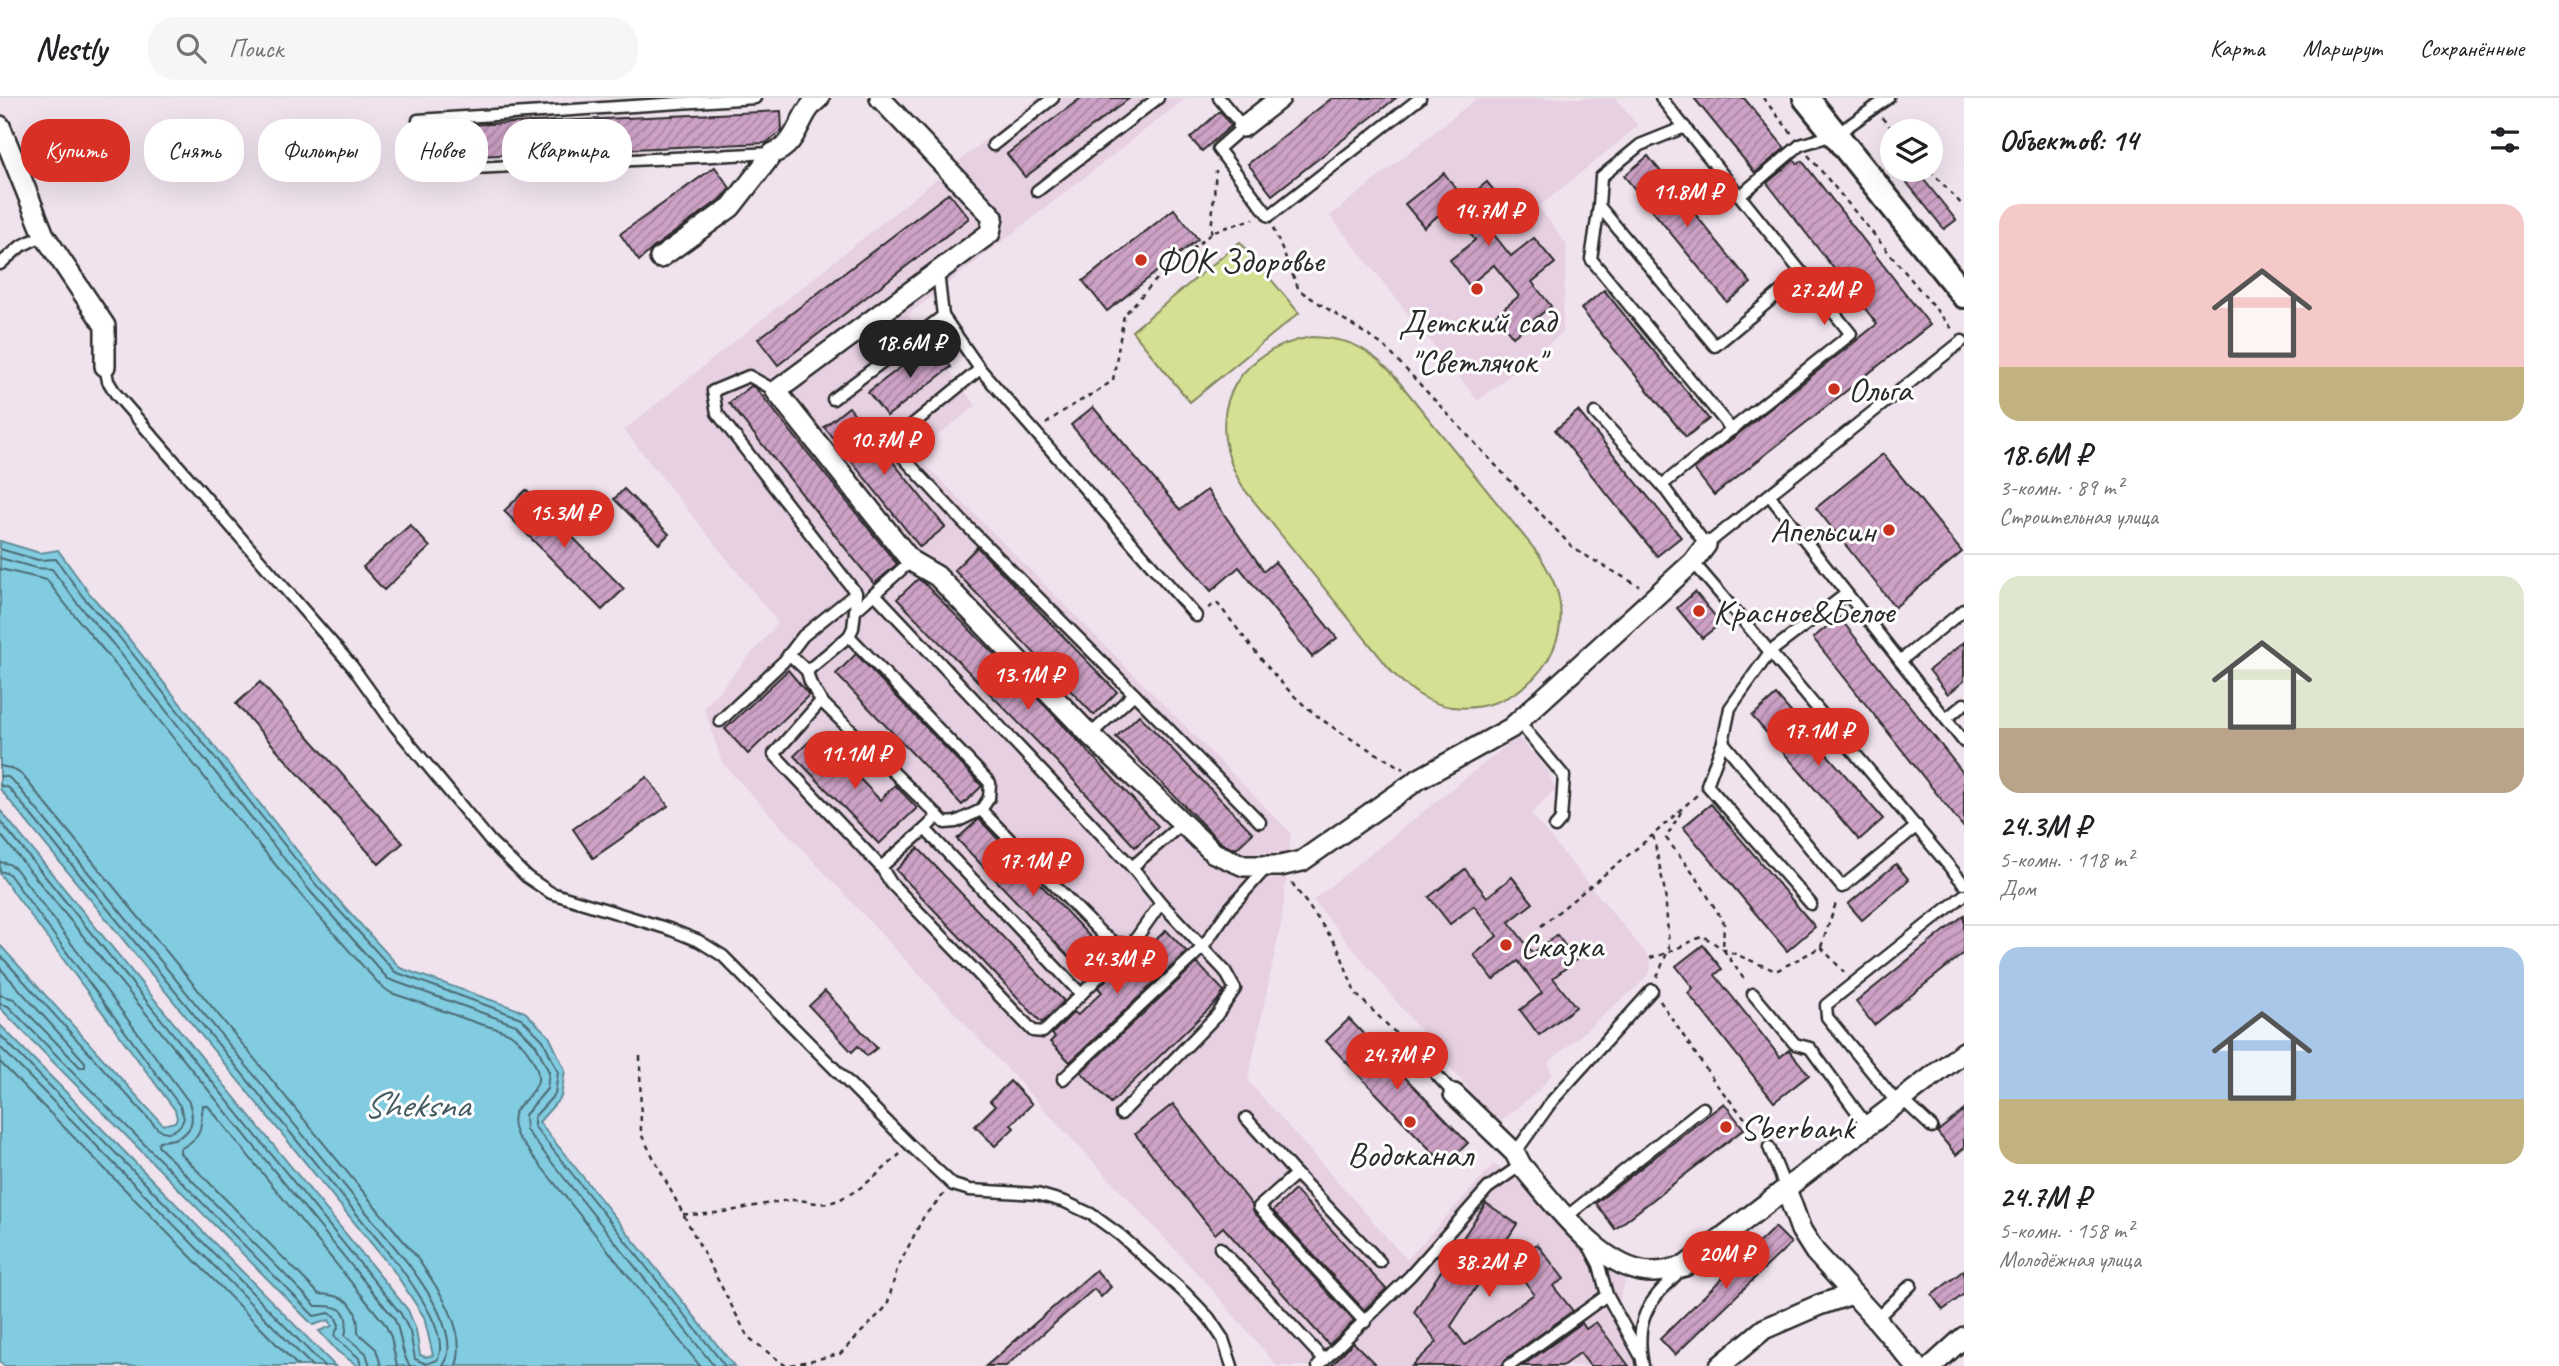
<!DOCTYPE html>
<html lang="ru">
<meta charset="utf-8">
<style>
:root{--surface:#fff;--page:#f6f6f6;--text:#202124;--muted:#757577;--line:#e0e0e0;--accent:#d93025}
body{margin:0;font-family:Caveat,sans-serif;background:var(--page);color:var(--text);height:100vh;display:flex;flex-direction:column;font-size:26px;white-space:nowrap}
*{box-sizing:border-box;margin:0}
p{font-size:23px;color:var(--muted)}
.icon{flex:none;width:38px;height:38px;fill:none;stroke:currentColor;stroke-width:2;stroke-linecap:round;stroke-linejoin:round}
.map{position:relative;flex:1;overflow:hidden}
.side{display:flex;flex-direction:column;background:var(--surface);width:595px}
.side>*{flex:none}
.hud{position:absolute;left:21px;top:21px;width:665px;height:63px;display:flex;gap:14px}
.tools{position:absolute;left:1880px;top:21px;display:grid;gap:14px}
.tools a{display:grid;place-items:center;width:63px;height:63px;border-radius:50%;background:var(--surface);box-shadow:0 7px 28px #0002;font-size:35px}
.price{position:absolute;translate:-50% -60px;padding:0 16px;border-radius:24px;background:var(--accent);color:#fff;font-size:23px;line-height:46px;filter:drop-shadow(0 2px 4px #0008)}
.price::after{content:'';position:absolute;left:50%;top:42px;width:21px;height:16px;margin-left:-10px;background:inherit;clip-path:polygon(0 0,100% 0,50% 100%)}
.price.on{background:#222;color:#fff}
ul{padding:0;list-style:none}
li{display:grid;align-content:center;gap:14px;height:371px;padding:0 35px}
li+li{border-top:2px solid var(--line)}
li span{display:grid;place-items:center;height:217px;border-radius:21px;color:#555}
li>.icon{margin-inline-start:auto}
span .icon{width:126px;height:126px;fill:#fffc;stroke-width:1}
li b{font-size:30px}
h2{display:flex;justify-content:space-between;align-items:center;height:84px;padding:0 35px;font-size:30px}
.chip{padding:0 24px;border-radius:28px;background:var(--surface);box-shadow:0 7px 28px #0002;font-size:24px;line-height:63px}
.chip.on{background:var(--accent);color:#fff}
header{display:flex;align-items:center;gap:42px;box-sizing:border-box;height:98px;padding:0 35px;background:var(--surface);border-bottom:2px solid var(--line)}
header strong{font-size:33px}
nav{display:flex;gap:38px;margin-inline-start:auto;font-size:24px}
.search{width:490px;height:63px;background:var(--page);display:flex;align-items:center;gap:18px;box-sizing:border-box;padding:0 24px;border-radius:28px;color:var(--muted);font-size:26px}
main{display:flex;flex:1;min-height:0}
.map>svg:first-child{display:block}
</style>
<header>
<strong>Nestly</strong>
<div class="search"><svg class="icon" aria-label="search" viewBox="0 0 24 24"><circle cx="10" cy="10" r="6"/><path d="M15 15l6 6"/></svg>Поиск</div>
<nav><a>Карта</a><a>Маршрут</a><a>Сохранённые</a></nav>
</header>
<main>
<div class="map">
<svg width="1964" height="1268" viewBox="0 0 1964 1268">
<defs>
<pattern id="building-hatch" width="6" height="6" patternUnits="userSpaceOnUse" patternTransform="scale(1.75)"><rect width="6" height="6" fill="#cda2c6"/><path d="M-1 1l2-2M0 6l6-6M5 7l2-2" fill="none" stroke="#a784a1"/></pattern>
</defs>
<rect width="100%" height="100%" fill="#f0e3ee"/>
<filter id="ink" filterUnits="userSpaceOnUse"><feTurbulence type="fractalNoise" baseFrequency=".0143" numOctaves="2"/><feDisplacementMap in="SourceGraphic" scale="14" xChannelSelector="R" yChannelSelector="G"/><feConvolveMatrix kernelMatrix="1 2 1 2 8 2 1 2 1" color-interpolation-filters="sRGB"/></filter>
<g filter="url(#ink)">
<g fill="#e6d0e2">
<path d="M1038,0H1186L908,217L976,308L914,355L1291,735L1282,821L1248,983L1407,1162L1494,1066L1573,1120L1625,1183L1618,1208L1643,1268H1277L1208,1187L722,665L704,610L778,525L624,332Z"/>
<path d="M1477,0H1615L1638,28L1539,109L1567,147L1562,235L1478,303L1330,118Z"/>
<path d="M1518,638L1548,673L1555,691L1531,716L1650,860L1651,872L1641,885L1548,965L1552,977L1538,993L1497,1026L1313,802Z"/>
</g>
<g fill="#d5e093" stroke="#80865f" stroke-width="2">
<path d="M1240,144L1299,215L1190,304L1132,233Z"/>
<path d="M1311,239C1347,240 1365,248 1391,274L1540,458C1547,470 1554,482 1558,496C1574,560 1514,617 1452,609C1428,606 1410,592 1393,575L1244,391C1201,322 1230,254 1311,239Z"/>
</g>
<g fill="#81cce1" stroke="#5f8c98" stroke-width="2">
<path d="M0,443L40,455L58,452L89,495L125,536L322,784L400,870L525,914L549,938L565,972L561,999L539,1024L734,1268H358L337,1253L319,1233L332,1228L329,1222L313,1227L0,910V847L163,1027L175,1024L177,1020L175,1012L0,776V712L408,1212L416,1232L420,1257L426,1259L433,1257L424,1219L394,1173L0,691Z"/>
<path d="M0,927L335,1268H4L0,1264Z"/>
</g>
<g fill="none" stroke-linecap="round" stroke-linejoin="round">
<g stroke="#4d6b74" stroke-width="2">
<path d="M0,451L38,462L56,461L83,499L120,540L317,788L395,874L521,920L543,942L558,974L555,996L534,1019V1028L725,1268"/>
<path d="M0,460L36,470L52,471L77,505L113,546L310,793L388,881L516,927L536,947L549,974L547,991L525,1017L526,1032L714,1268"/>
<path d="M0,471L47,482C72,517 101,547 127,581C209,686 291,790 381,888L391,895C419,904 446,914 474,924C485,928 499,930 510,936C523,944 543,970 537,986C528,1007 504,1008 517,1038L700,1268"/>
<path d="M0,668L14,671L23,678L415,1157C435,1186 469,1231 456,1268"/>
<path d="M0,678L8,679L15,685L407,1164C423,1186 463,1240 443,1268"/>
<path d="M0,687L9,690L400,1169C414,1189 451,1238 437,1262L426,1266L415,1261L410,1234L401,1216L0,723"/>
<path d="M0,736L394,1220C402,1235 400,1255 410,1268"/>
<path d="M0,764L9,766L16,771L189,1004C198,1031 185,1042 159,1043L158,1048L316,1208C340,1207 351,1211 345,1238L366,1255L370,1268"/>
<path d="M0,773L9,776L180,1008L184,1020C180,1032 169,1038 158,1031L0,857"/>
<path d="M0,870L85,964V969H80L14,901L0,897"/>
<path d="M0,906L8,908L314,1218L329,1215L335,1218L339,1227L334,1238L359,1260L361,1268"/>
<path d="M0,937L324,1268"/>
<path d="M0,949L312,1268"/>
<path d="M0,964L298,1268"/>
<path d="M381,1268L376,1251L358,1235C359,1206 346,1197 319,1196L180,1055V1051C206,1036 199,1031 203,1007L208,1008L385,1226L391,1239L397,1268"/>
</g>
</g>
<g fill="url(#building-hatch)" stroke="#2b2b2b" stroke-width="2">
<path d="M1081,0H1130L1025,79L1007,56Z"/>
<path d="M1332,0H1396L1272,97L1248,66Z"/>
<path d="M1694,0H1744L1785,50L1755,75Z"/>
<path d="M781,13L782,33L766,45L477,58L476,41L466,42L465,27Z"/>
<path d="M1220,13L1231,28L1202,53L1190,40Z"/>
<path d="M1648,58L1751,185L1727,204L1624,78Z"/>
<path d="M1794,62L1798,66L1802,63L1930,227L1714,397L1694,371L1877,226L1767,85Z"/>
<path d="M715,69L730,90L722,100L653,150L639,163L620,136Z"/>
<path d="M1916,72L1956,122L1944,131L1904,81Z"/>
<path d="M1444,75L1465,102L1487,84L1508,110L1487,128L1511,158L1534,140L1555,165L1532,184L1551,208L1513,239L1496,217L1519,198L1494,167L1469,187L1450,162L1475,142L1449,109L1424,129L1405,106Z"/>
<path d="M949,95L969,120L778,267L758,241Z"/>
<path d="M1174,111L1198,141L1107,213L1083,183Z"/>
<path d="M1604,192L1709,321L1686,339L1581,211Z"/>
<path d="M933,245L951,269L887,318L868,294Z"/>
<path d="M751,288L756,290L897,466L874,486L729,305Z"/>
<path d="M849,309L945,429L920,449L824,329Z"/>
<path d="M1093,309L1180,412L1207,392L1264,473L1275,464L1337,540L1312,559L1239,469L1211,493L1071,327Z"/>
<path d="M1578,313L1681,439L1657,458L1555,332Z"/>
<path d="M1883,356L1962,454L1895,509L1816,410Z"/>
<path d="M624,391L669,436L659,446L614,401Z"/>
<path d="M526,392L624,491L602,512L504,413Z"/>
<path d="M410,427L430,449L384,492L363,469Z"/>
<path d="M977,449L1117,594L1094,617L954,472Z"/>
<path d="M918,481L924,485L1048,611L1158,728L1135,749L1056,663L897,501Z"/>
<path d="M1695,494L1721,525L1702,540L1677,510Z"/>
<path d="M1839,519L1964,676V730L1813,540Z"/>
<path d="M1964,544V583L1948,596L1929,572Z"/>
<path d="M856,556L982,688L962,707L836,576Z"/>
<path d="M788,572L809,597L748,656L725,631Z"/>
<path d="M260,584L403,745L379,766L236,606Z"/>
<path d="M1776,597L1883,721L1859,742L1752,618Z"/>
<path d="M1139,617L1253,735L1236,751L1221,745L1116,639Z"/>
<path d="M817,636L880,702L895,687L917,710L879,746L794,658Z"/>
<path d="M647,679L668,708L593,760L573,731Z"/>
<path d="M1711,706L1815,829L1787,853L1683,729Z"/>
<path d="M979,721L1109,859L1088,879L957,741Z"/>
<path d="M918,750L1064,903L1042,925L896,772Z"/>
<path d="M1896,766L1909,782L1862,822L1848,806Z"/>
<path d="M1465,771L1487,799L1512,779L1533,805L1509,824L1533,855L1557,837L1576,862L1553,880L1576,909L1539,937L1520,912L1542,895L1518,863L1493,882L1474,857L1497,838L1474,808L1450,826L1429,799Z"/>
<path d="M1964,817V855L1874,927L1856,904Z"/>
<path d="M1166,832L1187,854L1070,964L1050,944L1055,939L1052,936L1074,914L1078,917L1102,894L1098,890L1119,869L1123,874Z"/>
<path d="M1703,847L1722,871L1715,877L1780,959L1789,952L1809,977L1774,1004L1688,895L1693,890L1676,868Z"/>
<path d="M1197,865L1224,893L1217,903L1111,1005L1081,974Z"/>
<path d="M825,893L877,950L867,958L858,948L852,954L809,908Z"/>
<path d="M1349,921L1468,1045L1445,1067L1326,943Z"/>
<path d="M1010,983L1032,1006L1011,1027L1014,1030L995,1048L975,1028L995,1008L990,1003Z"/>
<path d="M1724,1005L1744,1031L1615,1131L1596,1105Z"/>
<path d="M1173,1006L1252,1107L1254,1114L1354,1223L1329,1247L1223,1129L1215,1136L1135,1036Z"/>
<path d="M1964,1012V1050L1956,1057L1937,1034Z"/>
<path d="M1295,1092L1386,1191L1364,1212L1273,1113Z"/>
<path d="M1486,1105L1517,1126L1451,1228L1465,1247L1534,1196L1511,1165L1537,1146L1564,1181L1553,1188L1573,1213L1505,1262L1502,1268H1412L1437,1244L1414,1214Z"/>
<path d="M1775,1129L1791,1145L1675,1257L1660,1241Z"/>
<path d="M1096,1172L1111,1189L1101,1199L1094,1191L1006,1268H986Z"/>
<path d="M1964,1172V1196L1943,1212L1932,1197Z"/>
<path d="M1596,1224L1629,1268H1590L1580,1255L1562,1268H1522L1582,1225L1586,1231Z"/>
<path d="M1353,1244L1377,1268H1331Z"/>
</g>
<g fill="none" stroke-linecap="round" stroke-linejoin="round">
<g stroke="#2b2b2b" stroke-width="15">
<g id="service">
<path d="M1219,0L1243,29L1218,51L1269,118L1420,0"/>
<path d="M1661,0L1851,236L1662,387L1706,447L1962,243"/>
<path d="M418,22L755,0"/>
<path d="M1685,29L1640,47L1601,79L1599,108L1715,248L1803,175"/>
<path d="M993,47L1053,0"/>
<path d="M475,70L772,55"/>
<path d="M1037,93L1158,0"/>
<path d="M1741,97L1800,47L1837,36L1888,0"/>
<path d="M1599,108L1591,161L1732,332"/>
<path d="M0,166L21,148L44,137"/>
<path d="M938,174L943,218L980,271L1196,518"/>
<path d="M105,268L108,283L116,296L352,568L395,628L490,743L527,779L551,795L669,831L699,843L723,858L910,1047L953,1087L970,1092L1037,1096L1065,1104L1091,1116L1120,1137L1185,1195L1209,1220L1223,1241L1232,1268"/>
<path d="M980,271L902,335L900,356L962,423L1134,596L1090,637"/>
<path d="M776,293L749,278L713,293L717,315L856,495L855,513L911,463"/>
<path d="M833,301L943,218"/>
<path d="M1595,315L1662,387"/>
<path d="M1770,398L1964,644"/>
<path d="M1693,464L1770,554L1730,610L1723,644L1707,687L1811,806"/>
<path d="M875,496L1132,769L1184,724"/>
<path d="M1846,496L1770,554L1964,786"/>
<path d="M855,513L853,530L849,538L990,685L989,700L981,712L1103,837L1115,845L1132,846L1161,805L1225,873L1235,891L1217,917L1121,1016"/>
<path d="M789,556L807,573L849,538"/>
<path d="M1900,563L1964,512"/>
<path d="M807,573L810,584L821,603L774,656L881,769L891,785L1033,933L1043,934L1132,846"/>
<path d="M1134,596L1260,724"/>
<path d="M821,603L938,718"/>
<path d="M1946,621L1964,606"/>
<path d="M720,623L784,563L803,538L856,495"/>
<path d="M1518,623L1564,678L1561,722L1555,729"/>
<path d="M1723,644L1842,789L1917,728"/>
<path d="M925,731L938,718L945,725L956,724L981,712"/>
<path d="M881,769L925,731L1081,896"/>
<path d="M1132,769L1161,805"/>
<path d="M1753,896L1795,946L1810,950L1868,1029"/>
<path d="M1424,963L1454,996"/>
<path d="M1063,981L1202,850L1230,810L1267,769"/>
<path d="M1903,1002L1932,1029"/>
<path d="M1898,1006L1827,919L1826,907L1964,797"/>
<path d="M1246,1020L1296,1076"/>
<path d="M1769,1049L1786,1091"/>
<path d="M1515,1055L1552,1003L1652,892"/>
<path d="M1566,1119L1703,1010"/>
<path d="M1220,1150L1324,1262"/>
<path d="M1607,1197L1640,1257"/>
<path d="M1876,1221L1911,1187"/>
<path d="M1365,1224L1259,1109L1296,1076L1380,1164"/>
<path d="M1318,1268L1410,1178L1488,1090L1521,1067"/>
<path d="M1509,1268L1607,1197L1599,1167L1590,1150"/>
<path d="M1643,1268C1634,1222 1647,1205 1679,1174"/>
</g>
</g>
<g stroke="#2b2b2b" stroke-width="24">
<g id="minor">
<path d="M880,0L993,119L990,135L776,293L911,463L937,478L1090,637L1214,755L1244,768H1280L1302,763L1419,681L1511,630L1693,464L1706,447"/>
<path d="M0,28L44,137L105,228V268"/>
<path d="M1243,29L1280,0"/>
<path d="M660,160L731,109L773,55C799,47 798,15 819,0"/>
<path d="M1454,996L1515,1055L1521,1067C1551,1102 1603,1175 1653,1174C1664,1174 1675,1171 1685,1168L1964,954"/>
<path d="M1786,1091L1801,1132L1815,1154L1876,1221L1916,1268"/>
<path d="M1720,1268L1764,1231L1819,1207L1852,1196"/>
<path d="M1932,1268L1964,1239"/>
</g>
</g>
<g stroke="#2b2b2b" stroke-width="30">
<path id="tertiary" d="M1806,0L1964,197"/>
</g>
<g stroke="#2b2b2b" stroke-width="2.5" stroke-dasharray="5 5" stroke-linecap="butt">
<path d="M1763,0L1793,37"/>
<path d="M1882,20L1894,33"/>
<path d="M1808,57L1953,232"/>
<path d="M1930,72L1964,109"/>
<path d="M1700,112L1725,99"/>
<path d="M1273,130L1299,192L1384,248L1574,451L1639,488"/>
<path d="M1211,135L1216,72"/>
<path d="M1046,326C1067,308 1091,299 1113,282L1124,217L1156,182L1214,133L1254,121"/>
<path d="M1208,510L1217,505C1245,539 1271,578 1304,607C1333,633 1370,651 1403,671"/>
<path d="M1681,714L1666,740L1698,782L1724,825L1723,851L1746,884"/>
<path d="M1292,785L1338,849L1355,895L1416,955"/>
<path d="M1541,828L1653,737"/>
<path d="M1821,849L1837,802"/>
<path d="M1650,860L1667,855L1703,838L1723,851L1776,873L1821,849L1844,874"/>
<path d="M1657,879L1669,850L1665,794L1653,737L1698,696"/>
<path d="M1660,903L1716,986L1760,1038"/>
<path d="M640,958L641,1036L748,1239L786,1268L840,1256L887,1208L897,1171L924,1118L945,1095"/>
<path d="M683,1116C720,1119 754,1106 791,1102C803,1101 817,1107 829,1105C854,1099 882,1073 900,1056"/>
</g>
<use href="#service" stroke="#fff" stroke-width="10"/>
<use href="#minor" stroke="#fff" stroke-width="19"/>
<use href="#tertiary" stroke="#fff" stroke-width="24"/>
</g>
</g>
<g fill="#c8321e" stroke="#fff" stroke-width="2.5">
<circle cx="1141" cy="162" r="7"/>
<circle cx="1477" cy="191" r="7"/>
<circle cx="1834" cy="291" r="7"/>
<circle cx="1889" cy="432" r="7"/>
<circle cx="1699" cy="513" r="7"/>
<circle cx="1506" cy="847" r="7"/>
<circle cx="1410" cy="1024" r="7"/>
<circle cx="1726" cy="1029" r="7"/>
</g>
<g text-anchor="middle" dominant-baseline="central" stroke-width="6" stroke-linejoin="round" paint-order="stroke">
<g font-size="35" fill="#2b2b2b" stroke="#fff" text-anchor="start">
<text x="1155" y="162">ФОК Здоровье</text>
<text x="1477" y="223" text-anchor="middle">Детский сад<tspan x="1477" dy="40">"Светлячок"</tspan></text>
<text x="1848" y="291">Ольга</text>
<text x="1875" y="432" text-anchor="end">Апельсин</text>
<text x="1713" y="513">Красное&amp;Белое</text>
<text x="1520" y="847">Сказка</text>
<text x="1740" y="1029">Sberbank</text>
<text x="1410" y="1056" text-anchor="middle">Водоканал</text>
</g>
<g font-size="37" font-style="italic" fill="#455b62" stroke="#fff">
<text x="416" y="1006">Sheksna</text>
</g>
</g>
</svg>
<div class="tools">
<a><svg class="icon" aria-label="layers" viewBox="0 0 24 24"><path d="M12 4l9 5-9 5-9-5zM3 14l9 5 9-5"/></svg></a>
</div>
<b class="price" style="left:1687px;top:131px">11.8M ₽</b>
<b class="price" style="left:1488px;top:150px">14.7M ₽</b>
<b class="price" style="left:1824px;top:229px">27.2M ₽</b>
<b class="price on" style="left:910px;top:282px">18.6M ₽</b>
<b class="price" style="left:884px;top:379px">10.7M ₽</b>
<b class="price" style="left:564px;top:452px">15.3M ₽</b>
<b class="price" style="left:1028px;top:614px">13.1M ₽</b>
<b class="price" style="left:1818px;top:670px">17.1M ₽</b>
<b class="price" style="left:855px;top:693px">11.1M ₽</b>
<b class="price" style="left:1033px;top:800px">17.1M ₽</b>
<b class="price" style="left:1117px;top:898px">24.3M ₽</b>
<b class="price" style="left:1397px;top:994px">24.7M ₽</b>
<b class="price" style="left:1726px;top:1193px">20M ₽</b>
<b class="price" style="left:1489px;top:1201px">38.2M ₽</b>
<div class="hud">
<a class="chip on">Купить</a>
<a class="chip">Снять</a>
<a class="chip">Фильтры</a>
<a class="chip">Новое</a>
<a class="chip">Квартира</a>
</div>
</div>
<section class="side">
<h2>Объектов: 14<svg class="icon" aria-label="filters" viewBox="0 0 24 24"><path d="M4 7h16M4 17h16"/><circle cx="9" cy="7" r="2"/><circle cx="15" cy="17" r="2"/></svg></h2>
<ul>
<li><span style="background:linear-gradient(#f6c9c9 75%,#c2b280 0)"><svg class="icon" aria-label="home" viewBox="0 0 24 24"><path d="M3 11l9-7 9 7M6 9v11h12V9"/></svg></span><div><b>18.6M ₽</b><p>3-комн. · 89 m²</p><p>Строительная улица</p></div></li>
<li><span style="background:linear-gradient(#dfe7d0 70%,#b9a48a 0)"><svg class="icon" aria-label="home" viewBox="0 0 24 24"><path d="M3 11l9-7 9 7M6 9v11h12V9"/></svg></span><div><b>24.3M ₽</b><p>5-комн. · 118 m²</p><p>Дом</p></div></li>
<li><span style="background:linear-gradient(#a9c7e8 70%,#c2b280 0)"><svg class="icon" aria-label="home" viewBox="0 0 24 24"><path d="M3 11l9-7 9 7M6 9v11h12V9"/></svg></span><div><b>24.7M ₽</b><p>5-комн. · 158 m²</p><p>Молодёжная улица</p></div></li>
</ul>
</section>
</main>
